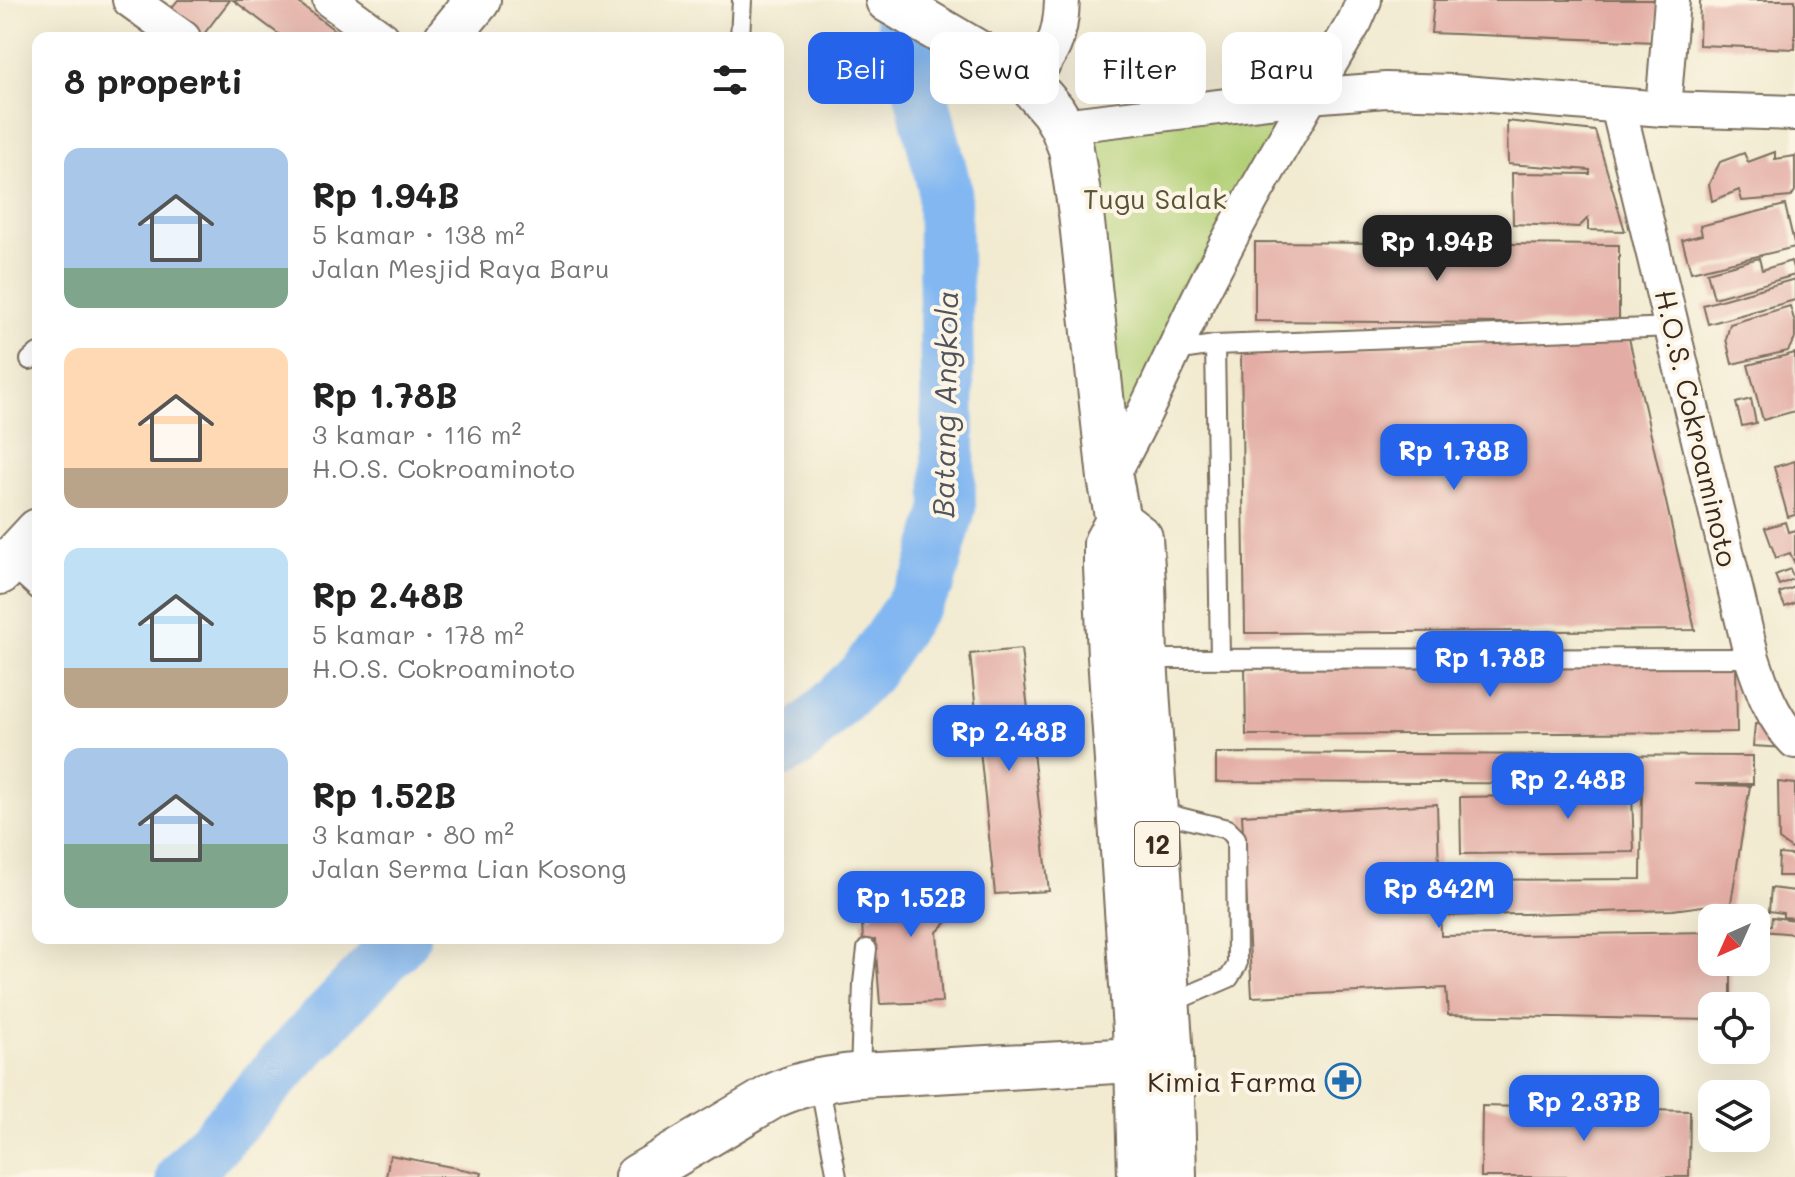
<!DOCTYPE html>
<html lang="id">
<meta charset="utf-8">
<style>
:root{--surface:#fff;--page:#f6f6f6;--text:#222;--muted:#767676;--accent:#2563eb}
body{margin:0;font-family:Mali,sans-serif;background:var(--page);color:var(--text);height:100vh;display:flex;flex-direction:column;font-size:30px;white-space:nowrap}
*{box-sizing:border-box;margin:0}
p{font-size:26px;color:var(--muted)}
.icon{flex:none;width:44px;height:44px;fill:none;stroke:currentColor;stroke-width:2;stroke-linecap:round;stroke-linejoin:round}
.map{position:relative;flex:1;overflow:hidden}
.details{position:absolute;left:32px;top:32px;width:752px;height:912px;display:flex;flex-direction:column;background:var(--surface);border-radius:16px;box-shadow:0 8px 32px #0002}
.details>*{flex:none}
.hud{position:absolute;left:808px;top:32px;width:760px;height:72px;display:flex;gap:16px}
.needle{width:52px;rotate:225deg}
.tools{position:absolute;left:1698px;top:904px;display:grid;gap:16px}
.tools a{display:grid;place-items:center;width:72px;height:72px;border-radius:16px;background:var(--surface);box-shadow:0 8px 32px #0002;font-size:40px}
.price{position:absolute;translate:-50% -68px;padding:0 18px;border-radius:16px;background:var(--accent);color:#fff;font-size:26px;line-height:52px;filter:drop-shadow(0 2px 4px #0008)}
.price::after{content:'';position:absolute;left:50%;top:48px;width:24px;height:18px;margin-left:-12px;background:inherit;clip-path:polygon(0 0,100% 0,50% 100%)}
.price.selected{background:#222;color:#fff}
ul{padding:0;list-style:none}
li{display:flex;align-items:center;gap:24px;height:200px;padding:0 32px}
li span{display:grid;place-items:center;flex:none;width:224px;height:160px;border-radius:16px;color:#555}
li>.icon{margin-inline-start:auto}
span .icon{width:96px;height:96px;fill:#fffc;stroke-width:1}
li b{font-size:34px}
h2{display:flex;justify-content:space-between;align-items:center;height:96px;padding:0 32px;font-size:34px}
.chip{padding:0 28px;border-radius:16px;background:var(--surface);box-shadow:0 8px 32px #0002;font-size:28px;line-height:72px}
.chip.selected{background:var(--accent);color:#fff}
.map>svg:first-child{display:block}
</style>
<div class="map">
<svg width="1795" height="1177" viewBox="0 0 1795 1177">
<rect width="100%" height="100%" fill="#fcf5e5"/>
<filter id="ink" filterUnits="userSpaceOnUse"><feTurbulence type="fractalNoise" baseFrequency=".0125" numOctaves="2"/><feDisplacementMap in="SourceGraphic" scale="16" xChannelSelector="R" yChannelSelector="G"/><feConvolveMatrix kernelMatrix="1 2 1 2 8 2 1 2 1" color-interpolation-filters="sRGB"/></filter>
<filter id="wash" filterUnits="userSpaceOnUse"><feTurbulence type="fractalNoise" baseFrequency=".006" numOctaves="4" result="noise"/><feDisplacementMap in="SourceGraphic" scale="32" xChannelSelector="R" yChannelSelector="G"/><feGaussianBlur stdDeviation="1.8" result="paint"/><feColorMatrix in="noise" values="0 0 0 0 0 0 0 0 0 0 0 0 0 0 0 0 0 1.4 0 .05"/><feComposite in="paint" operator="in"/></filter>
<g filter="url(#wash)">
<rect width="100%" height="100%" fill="#f2ebd2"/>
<path fill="#b2d077" stroke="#767d4a" stroke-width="2" d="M1292,101L1110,455L1067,129Z"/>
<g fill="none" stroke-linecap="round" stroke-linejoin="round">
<g stroke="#82b7f1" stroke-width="54">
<path d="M778,752L795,743L867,672L929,580L949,508L944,186L898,0"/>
<path d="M183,1177L295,1052L403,938"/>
</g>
</g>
<g id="blocks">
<g fill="#e3ada5">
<path d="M178,0H230L203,35L170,10Z"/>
<path d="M233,0H295L345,38H284Z"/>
<path d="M1434,0H1659L1655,42L1431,33Z"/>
<path d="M1700,0H1795V49L1699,45Z"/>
<path d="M1507,121L1595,131L1625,231L1588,230V218L1579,227L1513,224L1512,173L1590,174V170L1508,164Z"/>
<path d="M1775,152V159L1795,156V191L1791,197L1742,201L1739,190L1712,201L1709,184L1720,162L1744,153L1748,162Z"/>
<path d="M1785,205L1795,247L1691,272L1682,240L1702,235L1700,226Z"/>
<path d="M1255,242L1619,245V324L1255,321Z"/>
<path d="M1759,258L1762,270L1791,261L1795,275L1714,298L1707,272Z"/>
<path d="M1795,279V300L1708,324L1703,305Z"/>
<path d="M1790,306L1795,323V338L1788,351L1732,364L1726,339L1730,324Z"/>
<path d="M1629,338L1695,630L1245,633L1241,352Z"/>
<path d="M1795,353V411L1763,420L1748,365Z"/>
<path d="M1751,399L1756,423L1742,426L1736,403Z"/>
<path d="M1795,461V515L1788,517L1774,467Z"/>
<path d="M1785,522L1788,532L1795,530V564L1790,553L1776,558L1765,528Z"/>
<path d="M1790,569L1794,579L1779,585L1775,575Z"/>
<path d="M1795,587V603L1785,607L1779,593Z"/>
<path d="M1021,649L1049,891L995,894L970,654Z"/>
<path d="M1736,663L1737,732L1246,735L1245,665Z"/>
<path d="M1755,724L1777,726L1785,748L1753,746Z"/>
<path d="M1216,753L1753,756V784H1694L1750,786L1730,909L1710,905L1673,910L1444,916L1441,880L1641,879L1642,784L1216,782Z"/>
<path d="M1778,782L1795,784V851L1779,840Z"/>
<path d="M1632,794L1634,852L1461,854L1460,797Z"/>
<path d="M1437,804L1441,936L1712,932V962H1731V1006H1712V1020L1448,1015L1446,988L1252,997L1242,815Z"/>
<path d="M1779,854L1791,855L1795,858V876H1778Z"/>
<path d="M930,881L934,898L973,893L976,918L948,921L937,932L942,1002L880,1004L875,940L863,942L862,921L873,916L872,889Z"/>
<path d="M1771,888L1795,891V918L1783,917V913L1769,911Z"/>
<path d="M1772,917L1795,920V934L1763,931L1764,927L1771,925Z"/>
<path d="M1482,1106L1690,1111L1689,1177H1481Z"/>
<path d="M390,1155L482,1173L481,1177H386Z"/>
</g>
</g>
</g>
<g filter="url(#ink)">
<use href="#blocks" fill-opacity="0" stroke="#7b6e5d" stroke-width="2"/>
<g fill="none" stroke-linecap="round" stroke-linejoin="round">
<g stroke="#7b6e5d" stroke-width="22">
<g id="lane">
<path d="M740,38L742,0"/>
<path d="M1215,345L1220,658"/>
<path d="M1174,351L1215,345L1673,327"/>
<path d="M30,360L38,353"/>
<path d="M8,563L38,590"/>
<path d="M1145,659L1752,658"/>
<path d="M1155,811L1227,829L1236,838L1237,965L1229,978L1168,1004"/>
<path d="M860,1075L863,983L867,949"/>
<path d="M819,1082L837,1177"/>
</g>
</g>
<g stroke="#7b6e5d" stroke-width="38">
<g id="street">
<path d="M130,0L183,38"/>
<path d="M330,0L382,38"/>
<path d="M1029,83C1052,53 1061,39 1062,0"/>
<path d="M1618,106L1752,658C1762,688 1772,718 1795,741"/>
<path d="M1663,109L1672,0"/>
<path d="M1062,126L1309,96L1386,90L1452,92L1663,109L1795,113"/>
<path d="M1110,478C1145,418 1171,354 1202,292C1249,199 1302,110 1355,21L1364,0"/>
</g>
</g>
<g stroke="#7b6e5d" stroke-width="48">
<path id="secondary" d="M637,1177L773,1096C804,1082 827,1079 860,1075L1171,1058"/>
</g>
<g stroke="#7b6e5d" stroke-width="48">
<g id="highway">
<path d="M888,0L1029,83L1053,111L1062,126L1071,149L1081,213L1110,478L1118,521L1106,543V567L1110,656L1137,1060L1140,1177"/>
<path d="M447,38L478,0"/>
<path d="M1118,521L1140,538L1143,582L1145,659L1171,1058L1174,1177"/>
<path d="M0,572L38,531"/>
</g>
</g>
<use href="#lane" stroke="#fff" stroke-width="18"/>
<use href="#street" stroke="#fff" stroke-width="34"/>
<use href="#secondary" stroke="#fff" stroke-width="44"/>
<use href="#highway" stroke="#fff" stroke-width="44"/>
</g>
</g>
<defs>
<g id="pharmacy-ring" transform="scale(1.8)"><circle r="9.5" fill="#fcf5e5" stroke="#1f6fb2" stroke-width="1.5"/><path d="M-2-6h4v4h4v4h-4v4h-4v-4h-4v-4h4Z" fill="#1f6fb2"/></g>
</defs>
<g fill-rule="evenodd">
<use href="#pharmacy-ring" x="1343" y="1081"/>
</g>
<g text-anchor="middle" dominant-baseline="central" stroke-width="8" stroke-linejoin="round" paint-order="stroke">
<rect fill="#fcf5e5" stroke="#75675a" stroke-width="2" x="1135" y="822" width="44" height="44" rx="6"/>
<g font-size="26" font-weight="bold" fill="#3b2a1e">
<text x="1157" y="844">12</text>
</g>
<g font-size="28" fill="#595434" stroke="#fcf5e5">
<text x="1155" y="198">Tugu Salak</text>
</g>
<g font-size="28" fill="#3b2a1e" stroke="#fcf5e5">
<text transform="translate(1697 428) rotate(77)">H.O.S. Cokroaminoto</text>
</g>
<g font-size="28" fill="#3b2a1e" stroke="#fcf5e5" text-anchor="end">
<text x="1317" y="1081">Kimia Farma</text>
</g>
<g font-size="30" font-style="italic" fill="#50545d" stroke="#fcf5e5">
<text transform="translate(944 404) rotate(-89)">Batang Angkola</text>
</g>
</g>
</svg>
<div class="tools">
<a><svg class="needle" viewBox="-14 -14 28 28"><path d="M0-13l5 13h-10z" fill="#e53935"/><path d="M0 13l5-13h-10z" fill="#767676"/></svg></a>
<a><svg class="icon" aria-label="locate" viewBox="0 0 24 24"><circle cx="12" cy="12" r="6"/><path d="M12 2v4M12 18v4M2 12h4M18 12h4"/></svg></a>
<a><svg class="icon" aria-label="layers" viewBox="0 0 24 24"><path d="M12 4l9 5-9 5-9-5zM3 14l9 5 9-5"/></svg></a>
</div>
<b class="price selected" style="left:1437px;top:283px">Rp 1.94B</b>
<b class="price" style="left:1454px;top:492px">Rp 1.78B</b>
<b class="price" style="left:1490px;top:699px">Rp 1.78B</b>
<b class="price" style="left:1009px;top:773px">Rp 2.48B</b>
<b class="price" style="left:1568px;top:821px">Rp 2.48B</b>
<b class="price" style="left:1439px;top:930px">Rp 842M</b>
<b class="price" style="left:911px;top:939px">Rp 1.52B</b>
<b class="price" style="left:1584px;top:1143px">Rp 2.37B</b>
<div class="hud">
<a class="chip selected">Beli</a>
<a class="chip">Sewa</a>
<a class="chip">Filter</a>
<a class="chip">Baru</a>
</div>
<section class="details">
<h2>8 properti<svg class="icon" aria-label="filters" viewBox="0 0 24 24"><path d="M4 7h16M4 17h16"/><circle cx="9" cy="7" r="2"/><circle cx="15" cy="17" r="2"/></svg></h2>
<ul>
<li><span style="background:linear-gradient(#a9c7e8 75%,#7fa58c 0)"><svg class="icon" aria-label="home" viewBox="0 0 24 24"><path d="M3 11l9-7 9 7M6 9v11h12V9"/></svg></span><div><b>Rp 1.94B</b><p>5 kamar · 138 m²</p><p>Jalan Mesjid Raya Baru</p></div></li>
<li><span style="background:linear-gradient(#ffd9b3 75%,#b9a48a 0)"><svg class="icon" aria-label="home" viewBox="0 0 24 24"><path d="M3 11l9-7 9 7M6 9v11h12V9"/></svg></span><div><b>Rp 1.78B</b><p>3 kamar · 116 m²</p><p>H.O.S. Cokroaminoto</p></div></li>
<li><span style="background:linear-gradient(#bfe0f5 75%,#b9a48a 0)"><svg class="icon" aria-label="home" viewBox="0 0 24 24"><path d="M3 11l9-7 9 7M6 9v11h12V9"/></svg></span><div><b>Rp 2.48B</b><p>5 kamar · 178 m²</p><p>H.O.S. Cokroaminoto</p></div></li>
<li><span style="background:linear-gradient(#a9c7e8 60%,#7fa58c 0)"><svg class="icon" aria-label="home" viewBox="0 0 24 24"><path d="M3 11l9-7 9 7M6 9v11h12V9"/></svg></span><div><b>Rp 1.52B</b><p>3 kamar · 80 m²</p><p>Jalan Serma Lian Kosong</p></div></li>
</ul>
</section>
</div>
